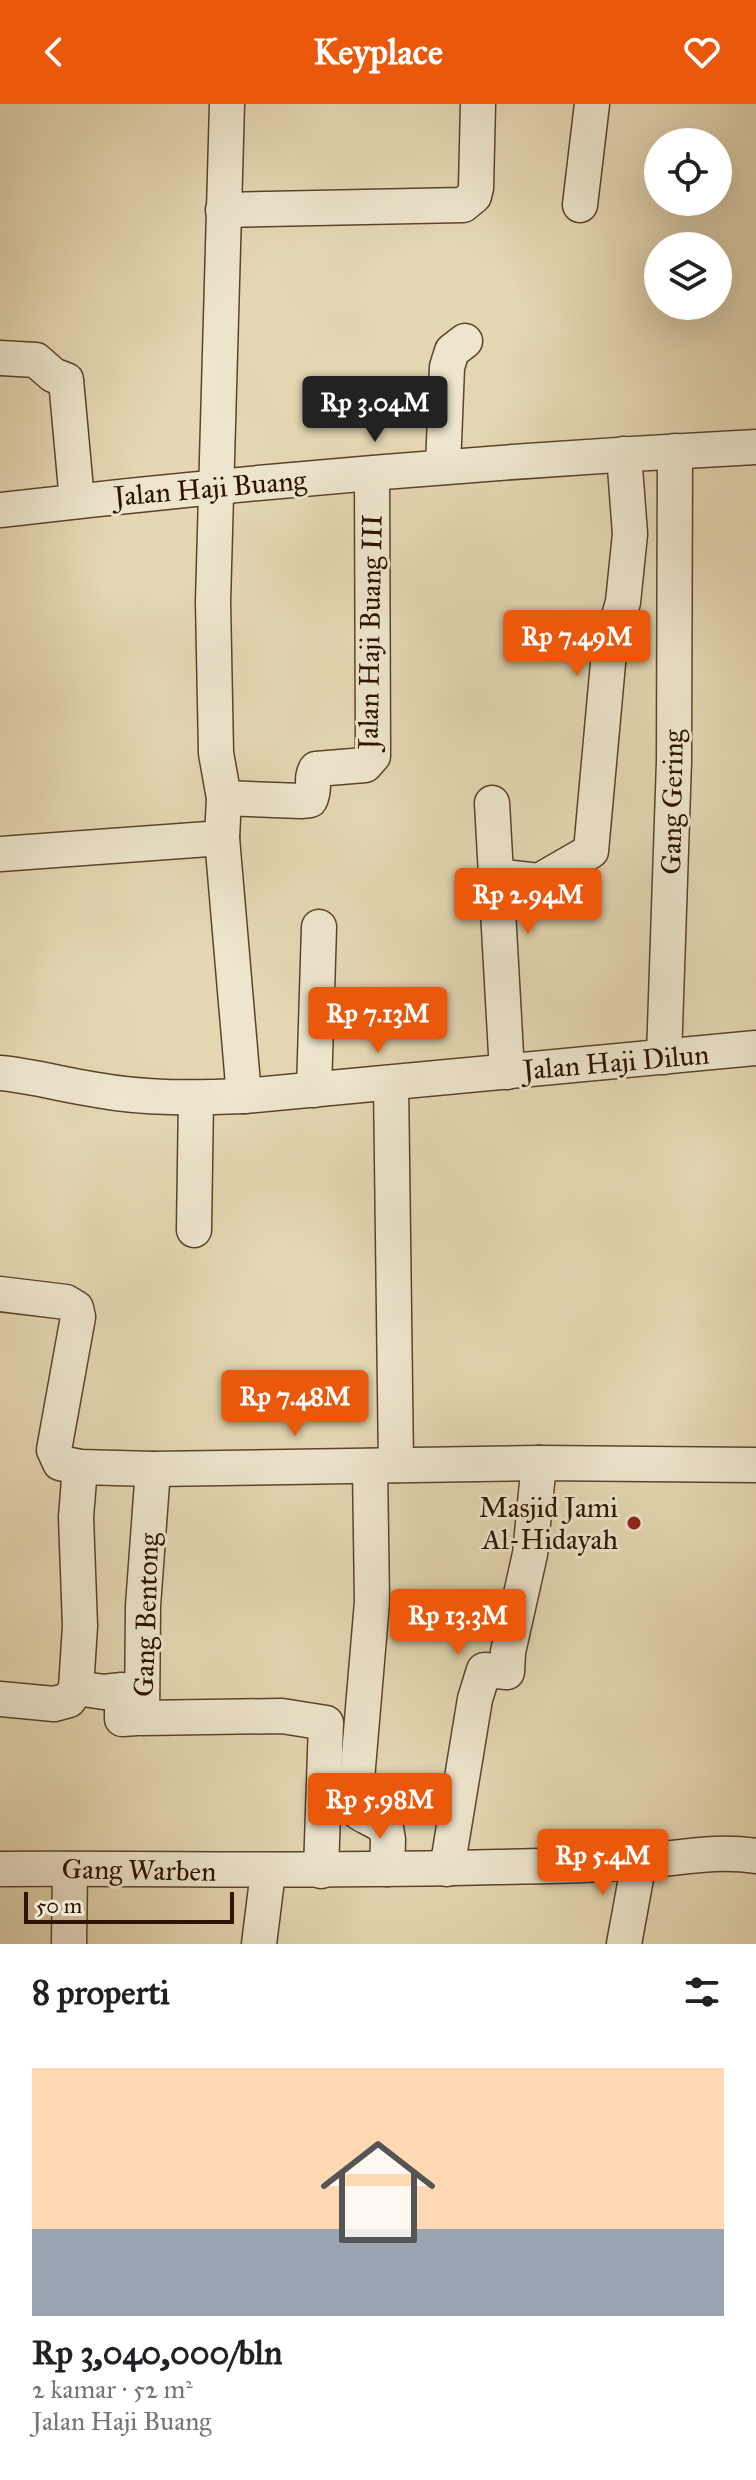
<!DOCTYPE html>
<html lang="id">
<meta charset="utf-8">
<style>
:root{--surface:#fff;--page:#f6f6f6;--text:#202124;--muted:#757577;--accent:#ea580c}
body{margin:0;font-family:"IM FELL Great Primer",serif;background:var(--page);color:var(--text);height:100vh;display:flex;flex-direction:column;font-size:30px;white-space:nowrap}
*{box-sizing:border-box;margin:0}
p{font-size:26px;color:var(--muted)}
.icon{flex:none;width:44px;height:44px;fill:none;stroke:currentColor;stroke-width:2;stroke-linecap:round;stroke-linejoin:round}
.map{position:relative;height:1840px;overflow:hidden}
.panel{display:flex;flex-direction:column;background:var(--surface);flex:1}
.panel>*{flex:none}
.buttons{position:absolute;left:644px;top:24px;display:grid;gap:16px}
.buttons a{display:grid;place-items:center;width:88px;height:88px;border-radius:50%;background:var(--surface);box-shadow:0 8px 32px #0002;font-size:40px}
.scale{position:absolute;left:24px;bottom:20px;width:210px;box-sizing:border-box;padding-left:8px;border:4px solid #2e1300;border-top:0;font-size:22px;line-height:28px;white-space:nowrap;color:#2e1300;-webkit-text-stroke:6px #ede5cd;paint-order:stroke}
.price{position:absolute;translate:-50% -68px;padding:0 18px;border-radius:8px;background:var(--accent);color:#fff;font-size:26px;line-height:52px;filter:drop-shadow(0 2px 4px #0008)}
.price::after{content:'';position:absolute;left:50%;top:48px;width:24px;height:18px;margin-left:-12px;background:inherit;clip-path:polygon(0 0,100% 0,50% 100%)}
.price.active{background:#222;color:#fff}
ul{padding:0;list-style:none}
li{display:grid;align-content:center;gap:16px;height:424px;padding:0 32px}
li span{display:grid;place-items:center;height:248px;border-radius:0px;color:#555}
li>.icon{margin-inline-start:auto}
span .icon{width:144px;height:144px;fill:#fffc;stroke-width:1}
li b{font-size:34px}
h2{display:flex;justify-content:space-between;align-items:center;height:96px;padding:0 32px;font-size:34px}
header{display:flex;justify-content:space-between;align-items:center;height:104px;padding:0 32px;background:var(--accent);color:#fff;font-size:36px;font-weight:800}
.map>svg:first-child{display:block}
</style>
<header><svg class="icon" aria-label="back" viewBox="0 0 24 24"><path d="M15 5l-7 7 7 7"/></svg>Keyplace<svg class="icon" aria-label="heart" viewBox="0 0 24 24"><path d="M12 20l-8-8c-3-5 5-10 8-4 3-6 11-1 8 4z"/></svg></header>
<div class="map">
<svg width="756" height="1840" viewBox="0 0 756 1840">
<rect width="100%" height="100%" fill="#e4d7b2"/>
<filter id="stains"><feTurbulence type="fractalNoise" baseFrequency=".0025" numOctaves="4"/><feColorMatrix values="0 0 0 0 .2 0 0 0 0 .09 0 0 0 0 .02 0 0 0 .5 -.17"/></filter>
<radialGradient id="worn" r=".72"><stop offset=".6" stop-color="#630" stop-opacity="0"/><stop offset="1" stop-color="#630" stop-opacity=".3"/></radialGradient>
<g fill="none" stroke-linecap="round" stroke-linejoin="round">
<g stroke="#5c442c" stroke-width="37">
<g id="minor">
<path d="M227,0L213,498L216,649L224,694L222,734L244,992"/>
<path d="M580,101L592,0"/>
<path d="M223,106L463,101L474,92L476,84L478,0"/>
<path d="M0,254L36,256L53,271L66,276L77,397"/>
<path d="M443,363L447,263L452,247L465,237"/>
<path d="M0,406C251,377 503,356 756,343"/>
<path d="M224,694L301,697L310,696C316,685 310,674 316,665L365,661L373,652L372,370"/>
<path d="M492,699L507,968"/>
<path d="M0,750L222,734"/>
<path d="M496,772L539,777L591,747L609,548L623,498L630,430L624,350"/>
<path d="M664,953L674,657L675,347"/>
<path d="M0,969C33,972 64,981 97,986C146,995 195,994 244,992L756,944"/>
<path d="M391,979L396,1361"/>
<path d="M314,986L319,823"/>
<path d="M194,1126L196,994"/>
<path d="M0,1190L66,1198L76,1204L78,1213L54,1346L60,1359L80,1363L153,1365L539,1359L756,1361"/>
<path d="M370,1362L372,1498L357,1675C350,1716 357,1704 386,1724L388,1736L387,1765"/>
<path d="M153,1365L143,1502L142,1614L282,1612L326,1619L321,1767"/>
<path d="M76,1584L104,1588L122,1586V1615L137,1614"/>
<path d="M0,1595L54,1600L69,1596L76,1584L80,1522L76,1413L80,1363"/>
<path d="M0,1765C166,1764 331,1768 497,1763C545,1762 594,1762 642,1757C681,1754 717,1746 756,1752"/>
<path d="M447,1765L475,1595L484,1566L507,1568L508,1548L530,1450L539,1359"/>
<path d="M69,1840L70,1765"/>
<path d="M259,1840L268,1768"/>
<path d="M624,1840L639,1758"/>
</g>
</g>
<use href="#minor" stroke="#ede5cd" stroke-width="34"/>
</g>
<circle fill="#8f2418" stroke="#ede5cd" stroke-width="3" cx="634" cy="1419" r="8"/>
<g text-anchor="middle" dominant-baseline="central" stroke-width="6" stroke-linejoin="round" paint-order="stroke">
<g font-size="28" fill="#2e1300" stroke="#ede5cd">
<text transform="translate(210 384) rotate(-5)">Jalan Haji Buang</text>
<text transform="translate(370 528) rotate(-89)">Jalan Haji Buang III</text>
<text transform="translate(672 698) rotate(-89)">Gang Gering</text>
<text transform="translate(616 958) rotate(-5)">Jalan Haji Dilun</text>
<text transform="translate(146 1511) rotate(-88)">Gang Bentong</text>
<text transform="translate(139 1766) rotate(1)">Gang Warben</text>
</g>
<g font-size="28" fill="#2e1300" stroke="#ede5cd" text-anchor="end">
<text x="618" y="1403">Masjid Jami<tspan x="618" dy="32">Al-Hidayah</tspan></text>
</g>
</g>
<rect width="100%" height="100%" filter="url(#stains)"/>
<rect width="100%" height="100%" fill="url(#worn)"/>
</svg>
<div class="buttons">
<a><svg class="icon" aria-label="locate" viewBox="0 0 24 24"><circle cx="12" cy="12" r="6"/><path d="M12 2v4M12 18v4M2 12h4M18 12h4"/></svg></a>
<a><svg class="icon" aria-label="layers" viewBox="0 0 24 24"><path d="M12 4l9 5-9 5-9-5zM3 14l9 5 9-5"/></svg></a>
</div>
<div class="scale">50 m</div>
<b class="price active" style="left:375px;top:340px">Rp 3.04M</b>
<b class="price" style="left:577px;top:574px">Rp 7.49M</b>
<b class="price" style="left:528px;top:832px">Rp 2.94M</b>
<b class="price" style="left:378px;top:951px">Rp 7.13M</b>
<b class="price" style="left:295px;top:1334px">Rp 7.48M</b>
<b class="price" style="left:458px;top:1553px">Rp 13.3M</b>
<b class="price" style="left:380px;top:1737px">Rp 5.98M</b>
<b class="price" style="left:603px;top:1793px">Rp 5.4M</b>
</div>
<section class="panel">
<h2>8 properti<svg class="icon" aria-label="filters" viewBox="0 0 24 24"><path d="M4 7h16M4 17h16"/><circle cx="9" cy="7" r="2"/><circle cx="15" cy="17" r="2"/></svg></h2>
<ul>
<li><span style="background:linear-gradient(#ffd9b3 65%,#9aa5b1 0)"><svg class="icon" aria-label="home" viewBox="0 0 24 24"><path d="M3 11l9-7 9 7M6 9v11h12V9"/></svg></span><div><b>Rp 3,040,000/bln</b><p>2 kamar · 52 m²</p><p>Jalan Haji Buang</p></div></li>
</ul>
</section>
